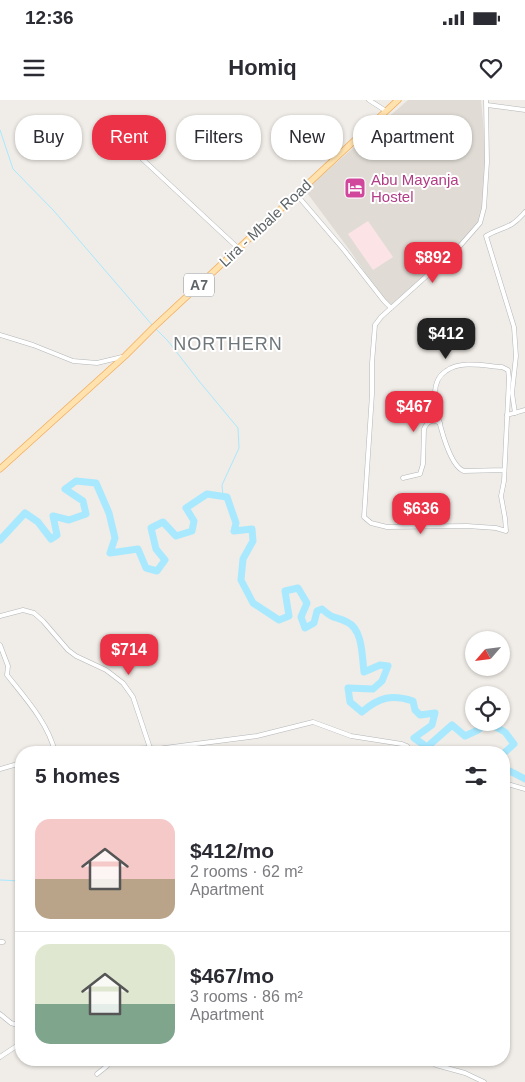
<!DOCTYPE html>
<meta charset="utf-8">
<style>
:root{--surface:#fff;--page:#f7f7f7;--text:#2b2b33;--muted:#7c7c81;--line:#e1e1e2;--accent:#eb3246}
body{margin:0;font-family:Arial,sans-serif;background:var(--page);color:var(--text);height:100vh;display:flex;flex-direction:column;font-size:19px;white-space:nowrap}
*{box-sizing:border-box;margin:0}
p{font-size:16px;color:var(--muted)}
.icon{flex:none;width:28px;height:28px;fill:none;stroke:currentColor;stroke-width:2;stroke-linecap:round;stroke-linejoin:round}
.map{position:relative;flex:1;overflow:hidden}
.panel{position:absolute;left:15px;top:646px;width:495px;height:320px;display:flex;flex-direction:column;background:var(--surface);border-radius:20px;box-shadow:0 1px 4px #0004}
.panel>*{flex:none}
.banner{position:absolute;left:15px;top:15px;width:495px;height:45px;display:flex;gap:10px}
.needle{width:32px;rotate:242deg}
.buttons{position:absolute;left:465px;top:531px;display:grid;gap:10px}
.buttons a{display:grid;place-items:center;width:45px;height:45px;border-radius:50%;background:var(--surface);box-shadow:0 1px 4px #0004;font-size:25px}
.price{position:absolute;translate:-50% -42px;padding:0 11px;border-radius:10px;background:var(--accent);color:#fff;font-size:16px;line-height:32px;filter:drop-shadow(0 1px 2px #0008)}
.price::after{content:'';position:absolute;left:50%;top:30px;width:15px;height:11px;margin-left:-8px;background:inherit;clip-path:polygon(0 0,100% 0,50% 100%)}
.price.on{background:#222;color:#fff}
ul{padding:0;list-style:none}
li{display:flex;align-items:center;gap:15px;height:125px;padding:0 20px}
li+li{border-top:1px solid var(--line)}
li span{display:grid;place-items:center;flex:none;width:140px;height:100px;border-radius:15px;color:#555}
li>.icon{margin-inline-start:auto}
span .icon{width:60px;height:60px;fill:#fffc;stroke-width:1}
li b{font-size:21px}
h2{display:flex;justify-content:space-between;align-items:center;height:60px;padding:0 20px;font-size:21px}
.chip{padding:0 18px;border-radius:20px;background:var(--surface);box-shadow:0 1px 4px #0004;font-size:18px;line-height:45px}
.chip.on{background:var(--accent);color:#fff}
.status{display:flex;justify-content:space-between;align-items:center;height:35px;padding:0 25px;background:var(--surface);direction:ltr}
.status svg{height:14px;fill:currentColor}
header{display:flex;justify-content:space-between;align-items:center;height:65px;padding:0 20px;background:var(--surface);font-size:22px;font-weight:800}
.map>svg:first-child{display:block}
</style>
<div class="status"><b>12:36</b><svg viewBox="0 0 49 12"><path d="M0 12V9h3v3zM5 12V6h3v6zM10 12V3h3v9zM15 12V0h3v12zM26 1h20v11H26zM47 4h2v5h-2z"/></svg></div>
<header><svg class="icon" aria-label="menu" viewBox="0 0 24 24"><path d="M4 6h16M4 12h16M4 18h16"/></svg>Homiq<svg class="icon" aria-label="heart" viewBox="0 0 24 24"><path d="M12 20l-8-8c-3-5 5-10 8-4 3-6 11-1 8 4z"/></svg></header>
<div class="map">
<svg width="525" height="982" viewBox="0 0 525 982">
<rect width="100%" height="100%" fill="#f0ece7"/>
<path fill="#e0dcd5" d="M408,0H481L487,62L484,107L479,121L460,144L392,206L380,195L351,152L305,90Z"/>
<path fill="#fce4e6" d="M368,121L393,157L373,170L348,134Z"/>
<g fill="none" stroke-linecap="round" stroke-linejoin="round">
<g stroke="#a8e9ff" stroke-width="1">
<path d="M0,30L13,69L54,111L153,226"/>
<path d="M156,229L168,241L199,281L238,328L239,348L222,385L223,397"/>
<path d="M0,780L21,781"/>
</g>
<g stroke="#a8e9ff" stroke-width="7">
<path d="M0,440L25,413L38,422L51,439L57,435L53,416L69,420L86,414L83,401L65,389L76,381L96,383L109,413L115,438L110,453L138,449L146,468L157,471L165,460L156,449L151,428L163,422L176,436L192,431L194,421L186,408L207,394L227,397L236,423L234,431L252,429L253,441L243,459L241,480L253,503L279,520L289,516L285,491L298,488L307,503L301,517L305,528L314,523L317,511L322,509C334,520 335,516 347,522C363,529 362,557 364,572L380,565L388,566L382,581L373,589L348,588L350,602L362,612C379,597 392,594 413,601L415,610L420,615L435,613L432,625L414,638L427,647L452,625L465,636L478,630L488,623L505,632L514,644L504,653"/>
<path d="M504,668L525,679"/>
</g>
<g stroke="#b2b6b9" stroke-width="5">
<g id="minor">
<path d="M369,0L386,11"/>
<path d="M487,5L525,10"/>
<path d="M138,55L238,148"/>
<path d="M297,95L344,150L384,201L391,208L459,147L480,123L484,108L487,62L486,0"/>
<path d="M391,208L381,217L375,225L372,263V294L364,417L371,423L387,427L467,426L496,428L506,431L505,418L501,396L504,381L509,278L508,270L502,267C485,266 461,260 446,271C438,276 435,285 435,294C435,310 448,366 464,371L504,370"/>
<path d="M0,235L33,245L73,261L97,263L122,257"/>
<path d="M515,313L512,293L516,256L514,227L486,136C503,126 510,130 525,112"/>
<path d="M507,315L525,310"/>
<path d="M403,378L420,374L423,364L424,329C427,322 432,318 440,323"/>
<path d="M0,516L23,510L34,513L43,521L68,550L76,556L106,570L123,583L133,597L150,648"/>
<path d="M0,545L8,566L7,575C26,599 48,623 55,652"/>
<path d="M63,652L150,648L157,649L257,636L313,622L351,636L402,644L407,646L412,652"/>
<path d="M0,669L21,663"/>
<path d="M504,683L525,689"/>
<path d="M0,842H3"/>
<path d="M0,914L11,923L21,926"/>
<path d="M0,957L21,943"/>
<path d="M429,960L436,965L465,973L484,982"/>
<path d="M97,974L107,966L105,961L100,960"/>
</g>
</g>
<g stroke="#f3ad5d" stroke-width="7">
<path id="primary" d="M0,369L125,256L154,227L398,0"/>
</g>
<use href="#minor" stroke="#fff" stroke-width="4"/>
<use href="#primary" stroke="#ffe2ad" stroke-width="5.5"/>
</g>
<defs>
<g id="hotel-square" transform="scale(1.125)"><rect x="-9" y="-9" width="18" height="18" rx="4" fill="#d1479c" stroke="#fff"/><path d="M-6-4.5h1.5V1H6V5H4.5V3h-9V5H-6ZM-4 0a1.8 1.8 0 1 1 3.6 0ZM.5 0V-2.5h3Q6-2.5 6 0Z" fill="#fff"/></g>
</defs>
<g fill-rule="evenodd">
<use href="#hotel-square" x="355" y="88"/>
</g>
<g text-anchor="middle" dominant-baseline="central" stroke-width="4" stroke-linejoin="round" paint-order="stroke">
<rect fill="#fff" stroke="#8e9295" stroke-width="1" x="184" y="173.5" width="30" height="23" rx="4"/>
<g font-size="14" font-weight="bold" fill="#5e6467">
<text x="199" y="185">A7</text>
</g>
<g font-size="15" fill="#b23c85" stroke="#fff" text-anchor="start">
<text x="371" y="79">Abu Mayanja<tspan x="371" dy="17">Hostel</tspan></text>
</g>
<g font-size="15" fill="#5e6467" stroke="#fff">
<text transform="translate(265 123) rotate(-43)">Lira - Mbale Road</text>
</g>
<g font-size="18" letter-spacing="1" fill="#6f7679" stroke="#fff">
<text x="228" y="244">NORTHERN</text>
</g>
</g>
</svg>
<div class="buttons">
<a><svg class="needle" viewBox="-14 -14 28 28"><path d="M0-13l5 13h-10z" fill="#e53935"/><path d="M0 13l5-13h-10z" fill="#7c7c81"/></svg></a>
<a><svg class="icon" aria-label="locate" viewBox="0 0 24 24"><circle cx="12" cy="12" r="6"/><path d="M12 2v4M12 18v4M2 12h4M18 12h4"/></svg></a>
</div>
<b class="price" style="left:433px;top:184px">$892</b>
<b class="price on" style="left:446px;top:260px">$412</b>
<b class="price" style="left:414px;top:333px">$467</b>
<b class="price" style="left:421px;top:435px">$636</b>
<b class="price" style="left:129px;top:576px">$714</b>
<div class="banner">
<a class="chip">Buy</a>
<a class="chip on">Rent</a>
<a class="chip">Filters</a>
<a class="chip">New</a>
<a class="chip">Apartment</a>
</div>
<section class="panel">
<h2>5 homes<svg class="icon" aria-label="filters" viewBox="0 0 24 24"><path d="M4 7h16M4 17h16"/><circle cx="9" cy="7" r="2"/><circle cx="15" cy="17" r="2"/></svg></h2>
<ul>
<li><span style="background:linear-gradient(#f6c9c9 60%,#b9a48a 0)"><svg class="icon" aria-label="home" viewBox="0 0 24 24"><path d="M3 11l9-7 9 7M6 9v11h12V9"/></svg></span><div><b>$412/mo</b><p>2 rooms · 62 m²</p><p>Apartment</p></div></li>
<li><span style="background:linear-gradient(#dfe7d0 60%,#7fa58c 0)"><svg class="icon" aria-label="home" viewBox="0 0 24 24"><path d="M3 11l9-7 9 7M6 9v11h12V9"/></svg></span><div><b>$467/mo</b><p>3 rooms · 86 m²</p><p>Apartment</p></div></li>
</ul>
</section>
</div>
